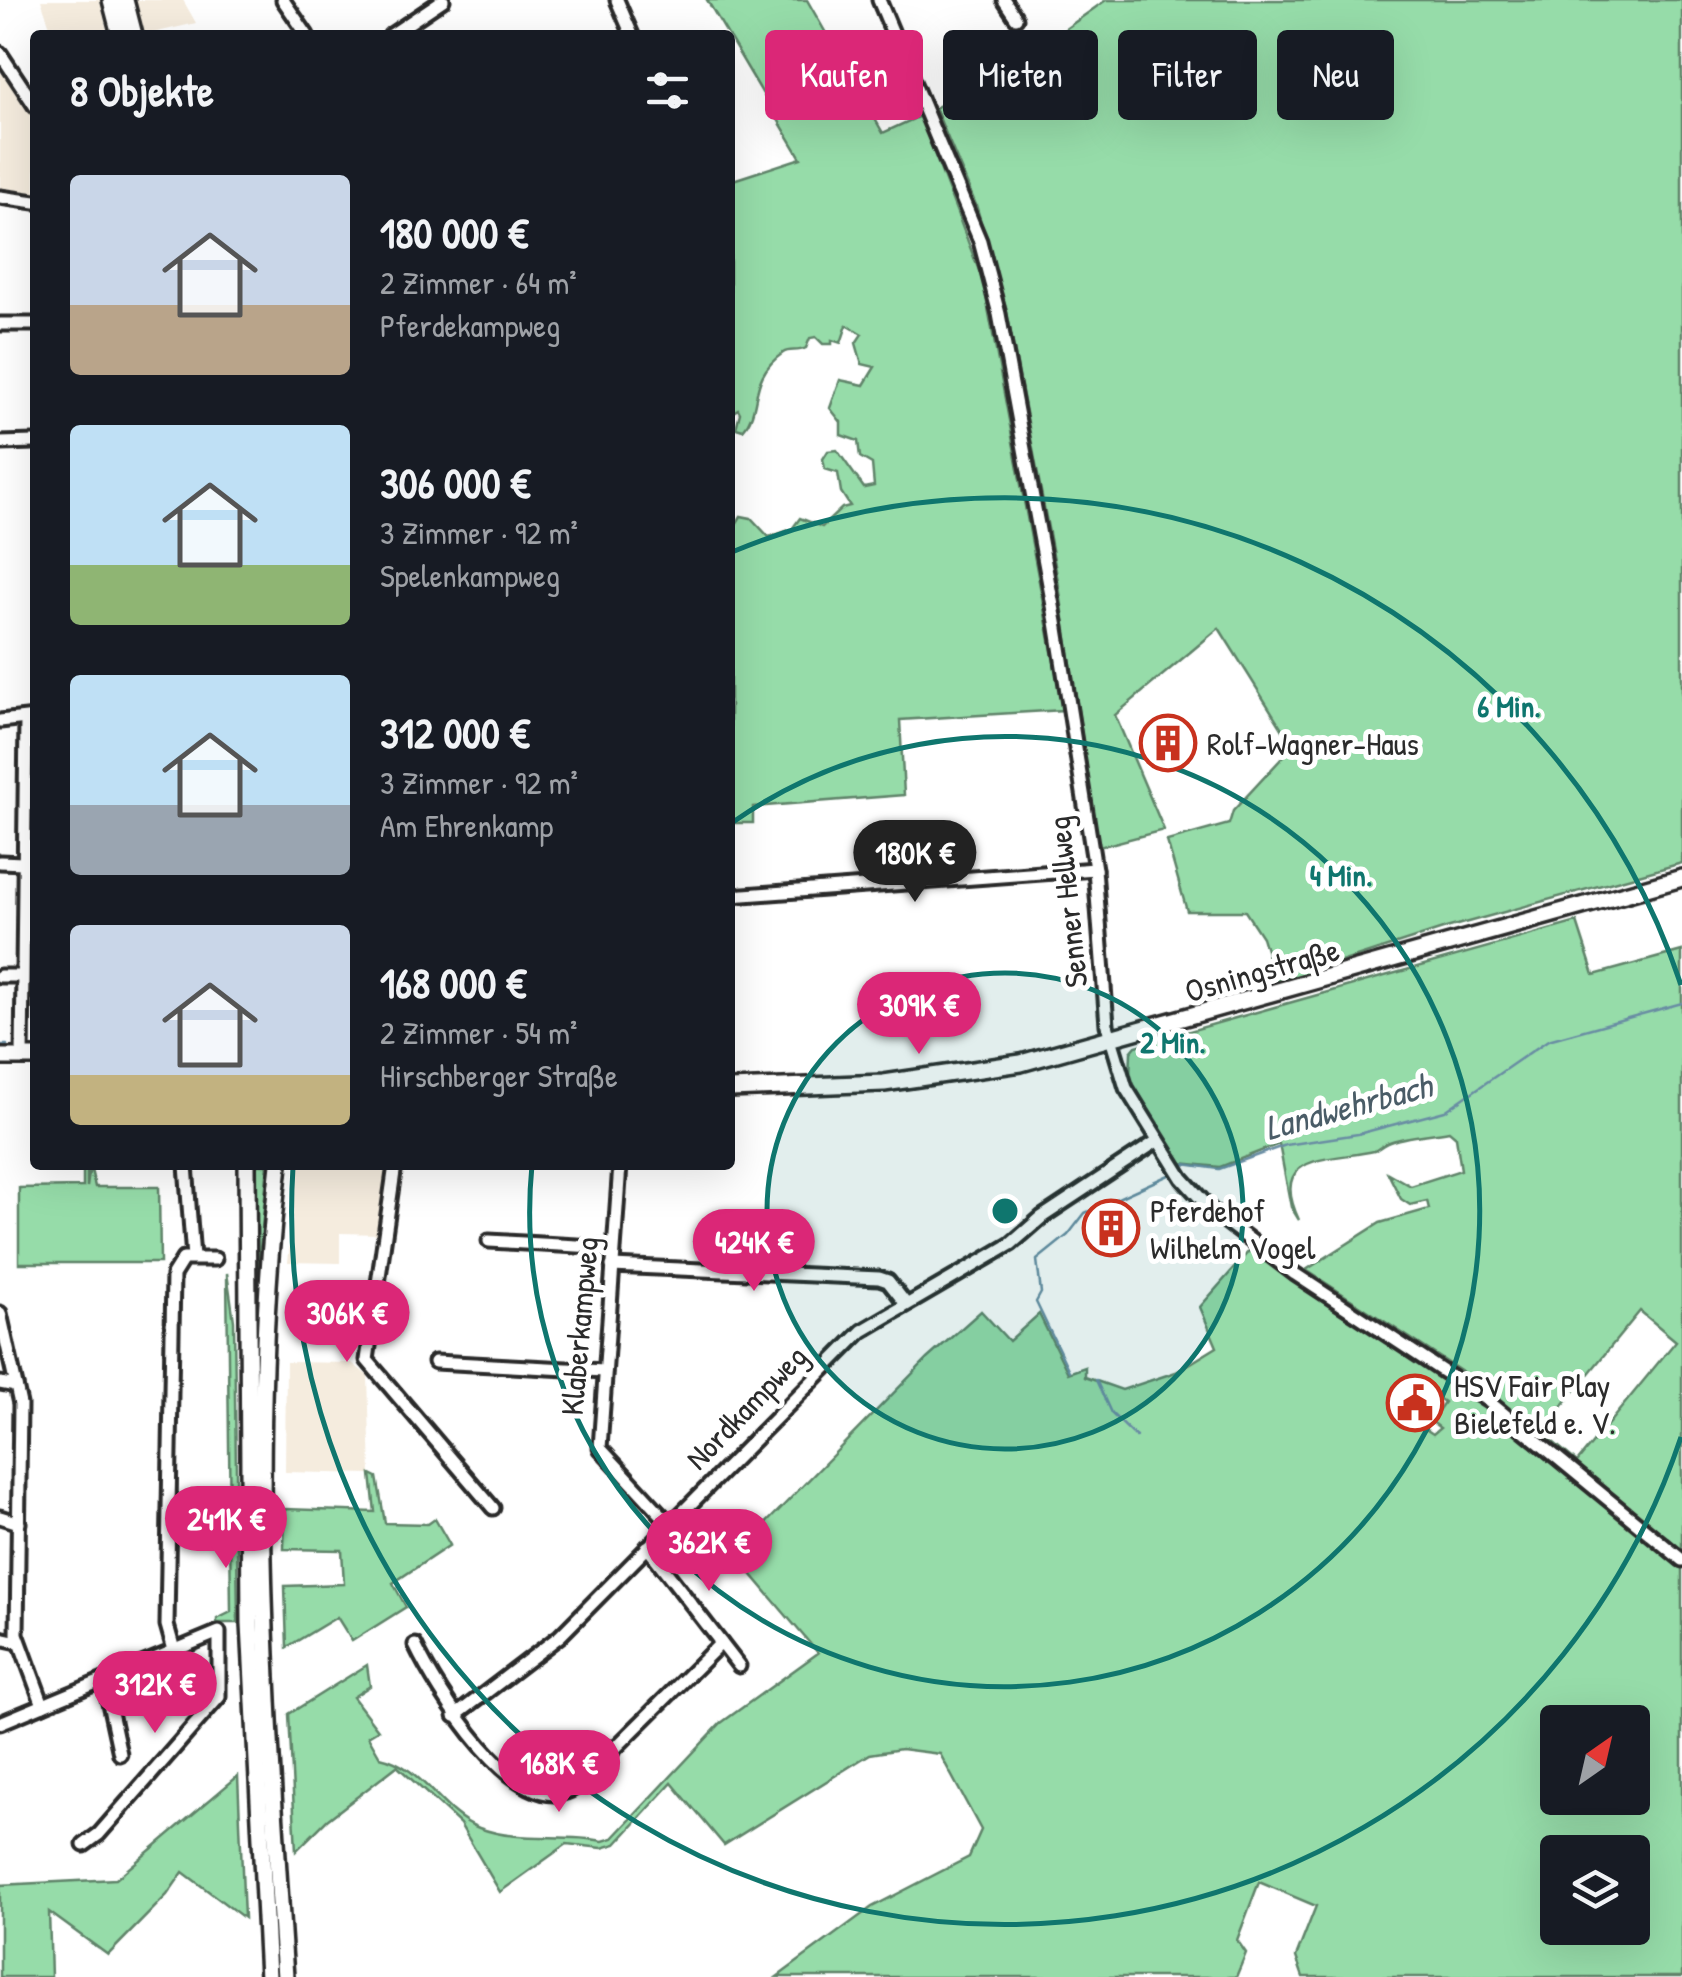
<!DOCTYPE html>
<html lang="de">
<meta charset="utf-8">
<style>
:root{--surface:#171b24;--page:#20242c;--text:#f1f3f6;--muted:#9ea1a6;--accent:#db2777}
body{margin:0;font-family:"Patrick Hand",sans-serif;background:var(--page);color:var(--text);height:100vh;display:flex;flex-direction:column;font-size:38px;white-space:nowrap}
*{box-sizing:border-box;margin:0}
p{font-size:32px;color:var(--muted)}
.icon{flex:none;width:55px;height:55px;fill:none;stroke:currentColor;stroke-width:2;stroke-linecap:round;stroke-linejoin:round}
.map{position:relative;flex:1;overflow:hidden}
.panel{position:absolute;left:30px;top:30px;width:705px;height:1140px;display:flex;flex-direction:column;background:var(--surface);border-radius:10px;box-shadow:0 10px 40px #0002}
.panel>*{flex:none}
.top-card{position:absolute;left:765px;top:30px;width:765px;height:90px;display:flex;gap:20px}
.needle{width:65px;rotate:34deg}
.fabs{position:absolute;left:1540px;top:1705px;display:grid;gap:20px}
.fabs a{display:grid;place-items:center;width:110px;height:110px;border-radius:10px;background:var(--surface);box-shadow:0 10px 40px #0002;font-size:50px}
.price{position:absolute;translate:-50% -85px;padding:0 22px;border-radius:35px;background:var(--accent);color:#fff;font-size:32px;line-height:65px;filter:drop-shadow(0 2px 5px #0008)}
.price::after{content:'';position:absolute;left:50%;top:60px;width:30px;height:22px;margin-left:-15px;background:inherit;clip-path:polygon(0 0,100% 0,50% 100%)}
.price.on{background:#222;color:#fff}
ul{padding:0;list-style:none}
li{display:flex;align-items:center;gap:30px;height:250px;padding:0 40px}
li span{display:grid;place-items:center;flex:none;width:280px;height:200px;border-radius:10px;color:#555}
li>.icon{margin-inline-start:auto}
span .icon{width:120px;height:120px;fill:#fffc;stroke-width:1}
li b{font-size:42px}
h2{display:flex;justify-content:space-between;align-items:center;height:120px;padding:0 40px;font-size:42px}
.chip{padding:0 35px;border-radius:10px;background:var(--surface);box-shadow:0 10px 40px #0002;font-size:35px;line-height:90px}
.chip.on{background:var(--accent);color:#fff}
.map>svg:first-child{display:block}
</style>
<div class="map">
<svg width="1682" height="1977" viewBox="0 0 1682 1977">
<rect width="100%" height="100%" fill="#fff"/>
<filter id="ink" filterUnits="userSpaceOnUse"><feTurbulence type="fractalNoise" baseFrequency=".01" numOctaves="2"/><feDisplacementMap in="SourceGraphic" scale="20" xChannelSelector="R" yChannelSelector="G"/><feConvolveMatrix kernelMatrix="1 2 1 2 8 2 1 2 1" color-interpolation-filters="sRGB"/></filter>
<g filter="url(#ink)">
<g fill="#f5ecde">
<path d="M41,0H100L108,35H53Z"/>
<path d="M135,0H183L196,23L144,35Z"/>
<path d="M4,72L35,118V193L0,189V74Z"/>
<path d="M298,1165H391L381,1234L340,1233V1263L288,1262Z"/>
<path d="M286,1362L352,1363L368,1376L371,1474L285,1472Z"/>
</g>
<g fill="#96dca9" stroke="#60846a" stroke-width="2.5" fill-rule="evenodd">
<path d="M707,0H807L883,133L920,116L983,281L1063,710L900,720L904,795L753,807V823H730V534L741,516L751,518L769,537L792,529L800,518L822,527L842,508L850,506L841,492L838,473L825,469L823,459L828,451L837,450L864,488L874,486L872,464L860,457L858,441L841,435V422L830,408L840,380L864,385L875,367L862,364L856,343L862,334L847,325L841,343L832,340V344H823L816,337L810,338L806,348C797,353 790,348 783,353C747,378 763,408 743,430L736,428L740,413L738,409L730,414V181L801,158Z"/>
<path d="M1106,0H1682V863L1446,928L1276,983L1262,937L1245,911H1187L1167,841L1229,824L1233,811L1293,746L1219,628L1115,715L1164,830L1099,847L1059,586L1006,307L976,205L935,108L1033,52Z"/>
<path d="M1577,922L1594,975L1682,951V1977H1303L1296,1957L1316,1906L1259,1882L1237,1940L1246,1953L1236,1977H777L872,1907L969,1857L981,1830L940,1754L901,1749L870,1754L724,1845L672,1783L616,1844L602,1848L567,1844L500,1892L460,1824L397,1766L327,1820L296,1851L289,1714L367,1665L370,1686L353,1697L378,1730L368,1736L380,1757C423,1766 440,1813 479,1828C519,1843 562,1833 603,1841L613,1838L721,1723L818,1653L735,1555L927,1359L981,1311L1009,1341L1039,1314L1068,1373L1085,1367V1377L1122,1390L1176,1372L1217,1347L1200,1307L1250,1250L1482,1406L1488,1400L1479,1383L1306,1270L1380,1223L1429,1209L1427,1201L1410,1205L1401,1199L1388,1173L1411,1186L1461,1170L1456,1137L1449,1131C1430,1135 1405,1135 1387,1143C1384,1144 1377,1150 1374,1151C1330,1161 1267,1152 1299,1220L1291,1207L1279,1144L1220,1167L1180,1163L1130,1078L1131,1052L1136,1046ZM1640,1311L1676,1341L1577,1462L1541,1432ZM1411,1380L1444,1402L1431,1421L1440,1428L1433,1434L1392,1407ZM1558,1722H1632V1798H1558ZM1558,1852H1632V1928H1558Z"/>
<path d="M83,1165H87V1187L90,1165L95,1187H159L160,1263H19V1188L83,1187Z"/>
<path d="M253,1165H268L257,1281L267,1804L278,1977H273L256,1585Z"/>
<path d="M227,1273L234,1321L238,1623H217V1619L231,1612Z"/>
<path d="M371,1474L377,1477L385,1523L428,1524L435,1519L450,1545L393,1583L406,1607L352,1641L337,1617L287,1647L285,1586L344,1584L342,1550L284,1549L285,1509L375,1512Z"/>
<path d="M238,1776L244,1918L183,1872L167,1895L108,1955L49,1912L51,1977H0V1885L116,1879Z"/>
</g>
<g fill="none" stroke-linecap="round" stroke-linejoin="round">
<g stroke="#698da3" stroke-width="2.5">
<path d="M0,1045H7"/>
<path d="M1184,1164L1219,1169L1286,1145L1358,1134L1445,1111L1548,1040L1682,1003"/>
<path d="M1069,1371L1036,1302L1041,1293L1037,1260L1068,1235L1085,1213L1171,1174"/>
<path d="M1096,1380L1111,1413L1136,1437"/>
</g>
<g stroke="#2b2b2b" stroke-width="19">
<g id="minor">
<path d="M283,0L307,35"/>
<path d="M617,0L632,35"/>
<path d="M879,0L980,241L999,314L1056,622L1095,869L1107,1025L1126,1088L1182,1178L1212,1211L1295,1274L1488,1401L1682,1560"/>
<path d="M1004,0L1016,18"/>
<path d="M391,35L443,0"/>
<path d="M0,53L35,106"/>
<path d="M0,197L35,202"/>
<path d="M0,324H35"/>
<path d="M0,443L35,442"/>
<path d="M0,721L35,717"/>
<path d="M0,862L23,863"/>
<path d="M730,896L1095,869"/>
<path d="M0,976H22"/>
<path d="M22,1057L26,719"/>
<path d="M186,1165L193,1258"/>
<path d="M395,1165L367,1360L493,1508"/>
<path d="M620,1165L600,1448L670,1524"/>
<path d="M489,1241L613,1248"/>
<path d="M612,1266L879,1278L888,1281L906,1304"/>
<path d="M0,1313L20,1404L17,1634L43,1705"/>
<path d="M435,1362L604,1371"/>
<path d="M0,1383L16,1386"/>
<path d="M0,1517L19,1523"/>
<path d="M647,1547L739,1666"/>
<path d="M0,1638L18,1642"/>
<path d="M415,1645C435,1687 518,1826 576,1787L721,1643"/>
<path d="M174,1650L167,1625L173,1275L183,1259H215"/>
<path d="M104,1680L120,1754"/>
<path d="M455,1716L560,1636L862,1331L1011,1244L1042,1217L1157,1141"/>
<path d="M0,1723L219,1632V1697L99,1834L84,1845"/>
</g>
</g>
<g stroke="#2b2b2b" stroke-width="22">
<g id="secondary">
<path d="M111,0L120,35"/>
<path d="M125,0L134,35"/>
<path d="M0,1057H35"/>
<path d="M730,1089L884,1083L1021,1063L1682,878"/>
<path d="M247,1165L250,1623L268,1977"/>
<path d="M279,1165C247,1432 267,1709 285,1977"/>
</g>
</g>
<use href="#minor" stroke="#fff" stroke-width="11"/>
<use href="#secondary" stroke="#fff" stroke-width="15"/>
</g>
</g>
<circle cx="1005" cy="1211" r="238" fill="#0f766e" fill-opacity=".12"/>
<g fill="none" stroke="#0f766e" stroke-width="5">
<circle cx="1005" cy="1211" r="238"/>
<path d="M733 822A475 475 0 1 1 532 1165"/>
<path d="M1681 1437A713 713 0 0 1 293 1167M732 552A713 713 0 0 1 1681 985"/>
</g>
<defs>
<g id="building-ring" transform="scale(2.875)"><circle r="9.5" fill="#fff" stroke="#c8321e" stroke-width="1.5"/><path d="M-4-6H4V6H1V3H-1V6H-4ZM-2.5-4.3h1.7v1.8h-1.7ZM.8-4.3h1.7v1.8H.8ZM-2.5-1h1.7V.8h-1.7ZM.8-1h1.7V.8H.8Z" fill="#c8321e"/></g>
<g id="civic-ring" transform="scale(2.875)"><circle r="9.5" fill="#fff" stroke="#c8321e" stroke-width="1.5"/><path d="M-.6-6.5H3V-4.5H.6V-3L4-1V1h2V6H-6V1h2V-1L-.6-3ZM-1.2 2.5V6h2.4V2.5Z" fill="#c8321e"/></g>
</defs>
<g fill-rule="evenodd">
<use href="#building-ring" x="1168" y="743"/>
<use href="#building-ring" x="1111" y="1228"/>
<use href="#civic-ring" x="1415" y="1403"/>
</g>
<g text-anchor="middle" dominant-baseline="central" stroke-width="10" stroke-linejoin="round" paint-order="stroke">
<g font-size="32" fill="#2b2b2b" stroke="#fff" text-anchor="start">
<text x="1207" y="743">Rolf-Wagner-Haus</text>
<text x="1150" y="1210">Pferdehof<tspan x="1150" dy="37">Wilhelm Vogel</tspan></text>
<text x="1454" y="1385">HSV Fair Play<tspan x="1454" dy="37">Bielefeld e. V.</tspan></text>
</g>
<g font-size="32" fill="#2b2b2b" stroke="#fff">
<text transform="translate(1067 902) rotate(-96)">Senner Hellweg</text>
<text transform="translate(1262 970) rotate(-16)">Osningstraße</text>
<text transform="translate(579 1326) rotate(-85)">Klaberkampweg</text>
<text transform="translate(746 1407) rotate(-46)">Nordkampweg</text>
</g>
<g font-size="35" font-style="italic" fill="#4a5c67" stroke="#fff">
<text transform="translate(1348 1106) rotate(-15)">Landwehrbach</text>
</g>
</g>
<circle cx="1005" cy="1211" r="15" fill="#0f766e" stroke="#fff" stroke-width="5"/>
<g font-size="30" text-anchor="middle" font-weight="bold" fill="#0f766e" stroke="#fff" stroke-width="10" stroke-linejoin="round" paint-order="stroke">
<text x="1509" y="717">6 Min.</text>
<text x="1341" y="886">4 Min.</text>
<text x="1173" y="1053">2 Min.</text>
</g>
</svg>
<div class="fabs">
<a><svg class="needle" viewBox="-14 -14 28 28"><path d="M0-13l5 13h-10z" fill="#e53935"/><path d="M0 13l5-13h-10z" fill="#9ea1a6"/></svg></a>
<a><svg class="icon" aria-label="layers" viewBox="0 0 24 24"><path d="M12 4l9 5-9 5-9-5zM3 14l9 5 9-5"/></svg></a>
</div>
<b class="price on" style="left:915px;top:905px">180K €</b>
<b class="price" style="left:919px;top:1057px">309K €</b>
<b class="price" style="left:754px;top:1294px">424K €</b>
<b class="price" style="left:347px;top:1365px">306K €</b>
<b class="price" style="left:226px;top:1571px">241K €</b>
<b class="price" style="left:709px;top:1594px">362K €</b>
<b class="price" style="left:155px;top:1736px">312K €</b>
<b class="price" style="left:559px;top:1815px">168K €</b>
<div class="top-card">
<a class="chip on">Kaufen</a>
<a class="chip">Mieten</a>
<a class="chip">Filter</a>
<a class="chip">Neu</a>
</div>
<section class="panel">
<h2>8 Objekte<svg class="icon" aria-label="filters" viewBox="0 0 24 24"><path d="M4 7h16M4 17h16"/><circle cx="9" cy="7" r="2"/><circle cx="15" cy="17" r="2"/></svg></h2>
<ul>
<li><span style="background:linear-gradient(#c9d6e8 65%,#b9a48a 0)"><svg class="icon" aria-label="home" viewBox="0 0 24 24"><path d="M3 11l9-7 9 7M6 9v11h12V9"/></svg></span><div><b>180 000 €</b><p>2 Zimmer · 64 m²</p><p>Pferdekampweg</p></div></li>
<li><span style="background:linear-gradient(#bfe0f5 70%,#8fb573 0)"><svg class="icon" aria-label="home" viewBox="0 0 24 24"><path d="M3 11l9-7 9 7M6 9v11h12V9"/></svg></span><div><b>306 000 €</b><p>3 Zimmer · 92 m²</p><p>Spelenkampweg</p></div></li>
<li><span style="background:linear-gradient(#bfe0f5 65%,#9aa5b1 0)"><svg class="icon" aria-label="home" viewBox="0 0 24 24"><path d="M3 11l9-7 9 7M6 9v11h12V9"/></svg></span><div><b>312 000 €</b><p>3 Zimmer · 92 m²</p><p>Am Ehrenkamp</p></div></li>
<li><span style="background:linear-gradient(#c9d6e8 75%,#c2b280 0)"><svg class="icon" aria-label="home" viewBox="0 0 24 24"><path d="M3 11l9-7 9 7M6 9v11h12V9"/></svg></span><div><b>168 000 €</b><p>2 Zimmer · 54 m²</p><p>Hirschberger Straße</p></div></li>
</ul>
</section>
</div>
